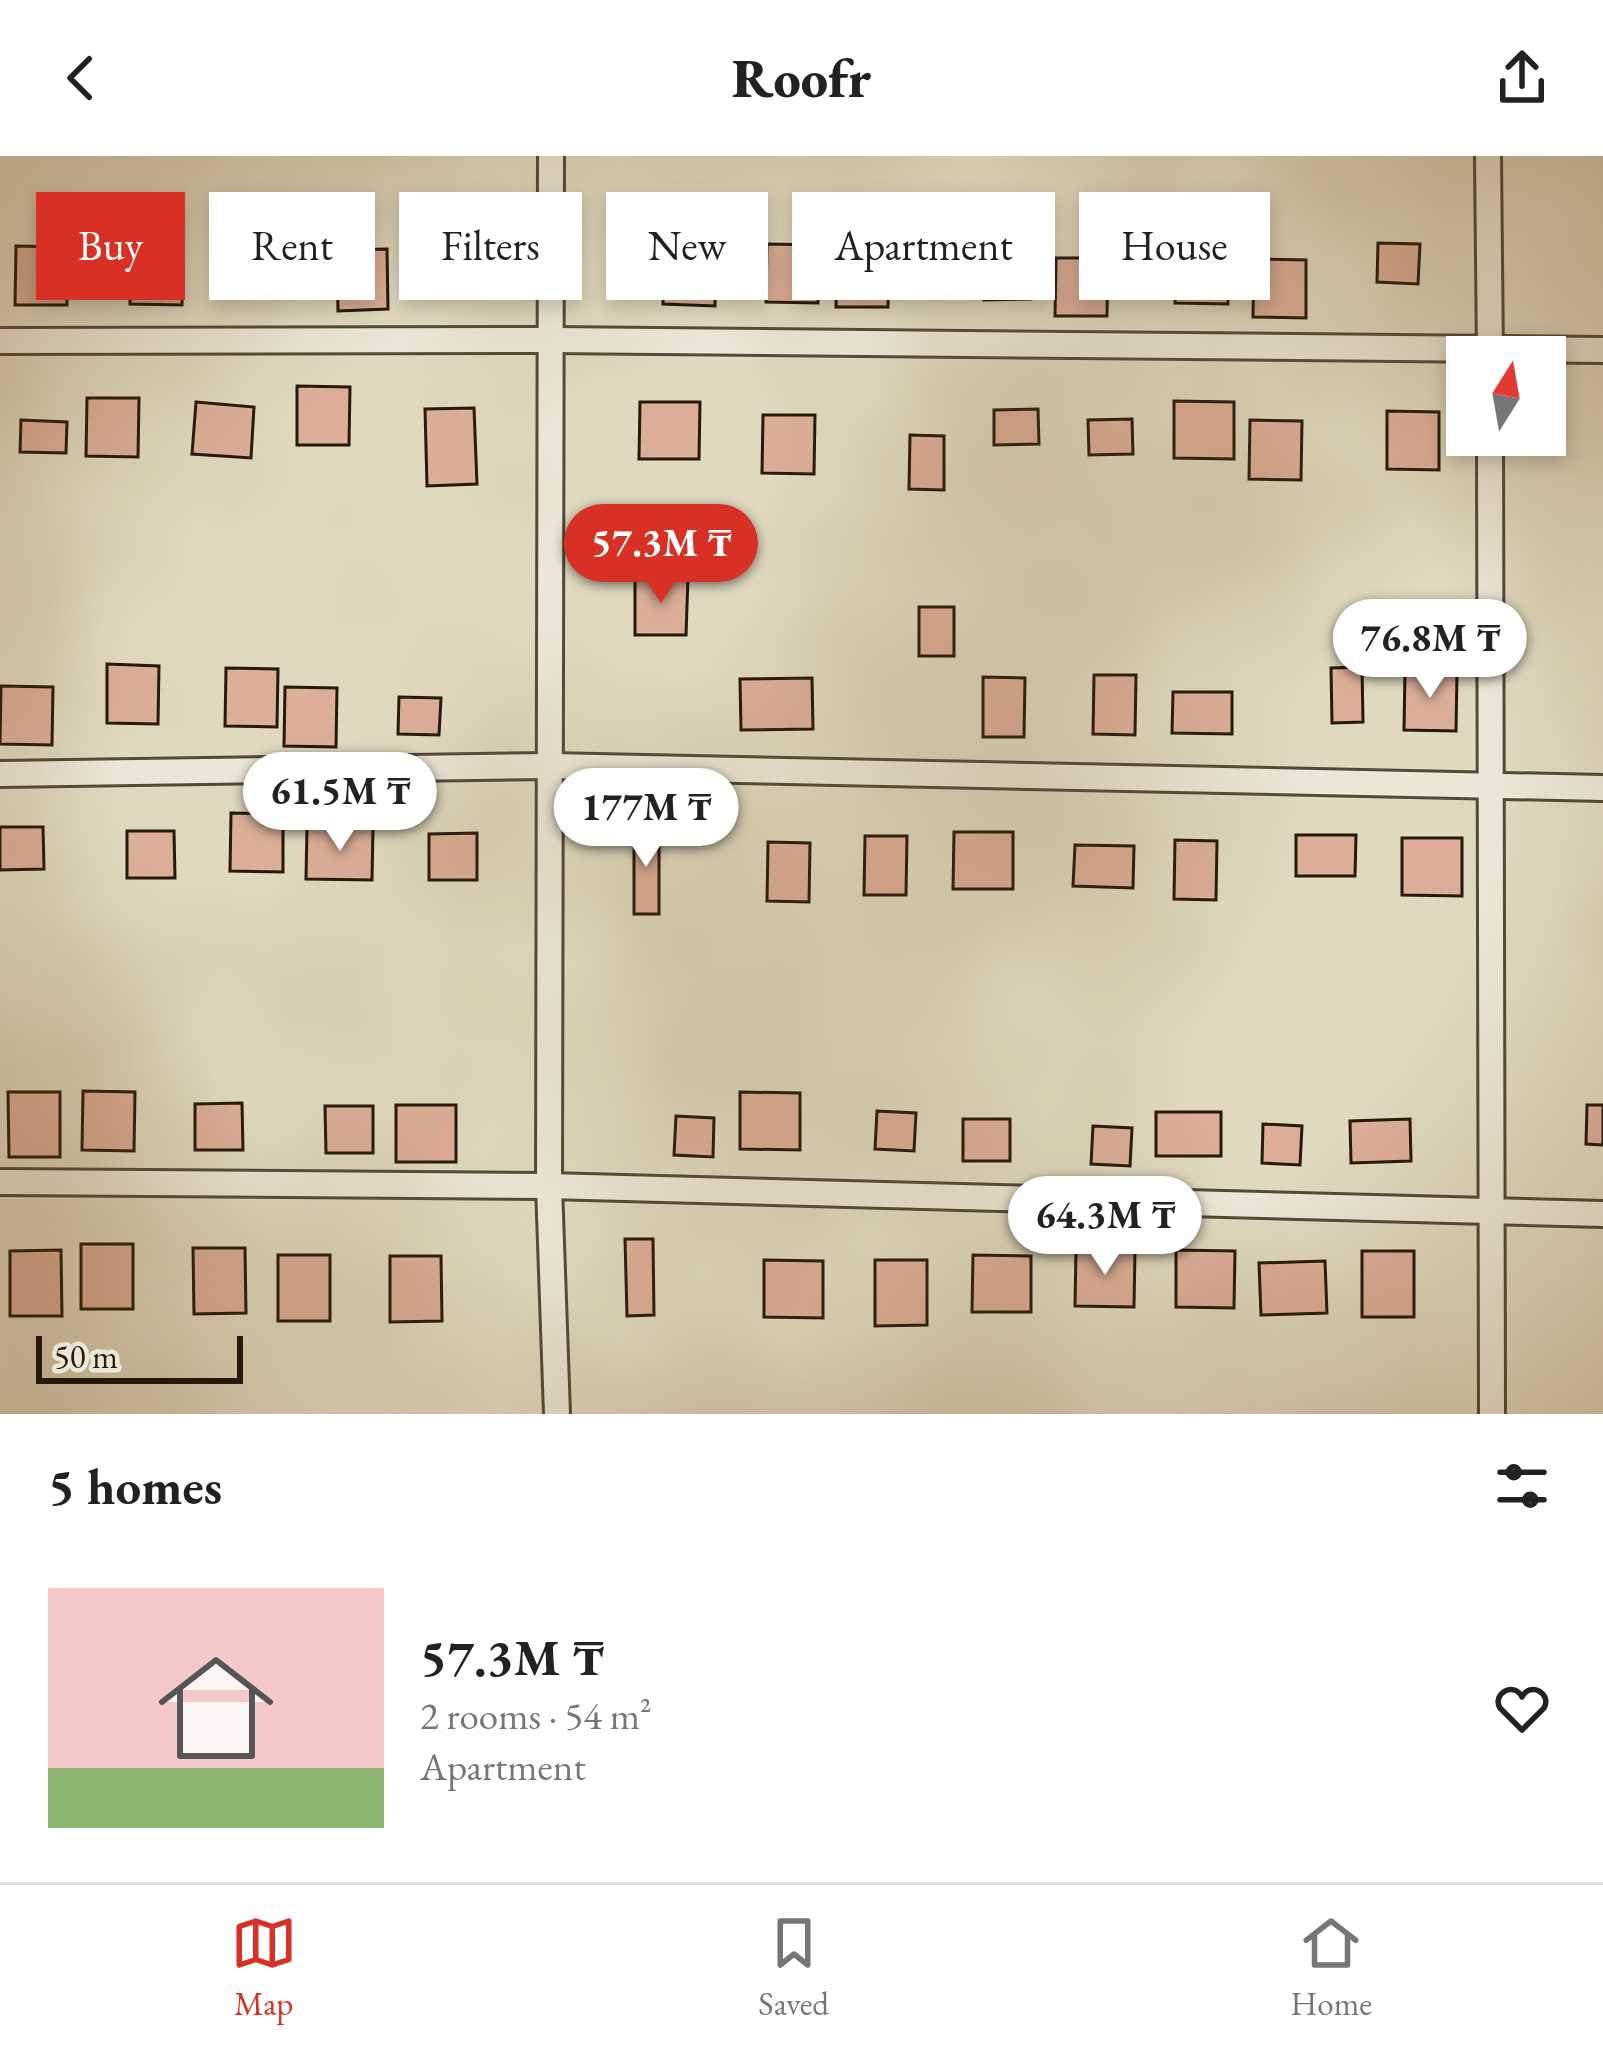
<!DOCTYPE html>
<meta charset="utf-8">
<style>
:root{--surface:#fff;--page:#f2f2f2;--text:#222;--muted:#767676;--line:#e0e0e0;--accent:#d93025}
body{margin:0;font-family:"EB Garamond",serif;background:var(--page);color:var(--text);height:100vh;display:flex;flex-direction:column;font-size:45px;white-space:nowrap}
*{box-sizing:border-box;margin:0}
p{font-size:39px;color:var(--muted)}
.icon{flex:none;width:66px;height:66px;fill:none;stroke:currentColor;stroke-width:2;stroke-linecap:round;stroke-linejoin:round}
.map{position:relative;height:1258px;overflow:hidden}
.drawer{display:flex;flex-direction:column;background:var(--surface);flex:1}
.drawer>*{flex:none}
.guide{position:absolute;left:36px;top:36px;width:1533px;height:108px;display:flex;gap:24px}
.needle{width:78px;rotate:11deg}
.buttons{position:absolute;left:1446px;top:180px;display:grid;gap:24px}
.buttons a{display:grid;place-items:center;width:120px;height:120px;border-radius:0px;background:var(--surface);box-shadow:0 6px 18px #0003;font-size:60px}
.scale{position:absolute;left:36px;bottom:30px;width:207px;box-sizing:border-box;padding-left:12px;border:6px solid #26190b;border-top:0;font-size:33px;line-height:42px;white-space:nowrap;color:#26190b;-webkit-text-stroke:9px #ebe6d5;paint-order:stroke}
.price{position:absolute;translate:-50% -102px;padding:0 27px;border-radius:42px;background:#fff;color:#222;font-size:39px;line-height:78px;filter:drop-shadow(0 3px 6px #0008)}
.price::after{content:'';position:absolute;left:50%;top:72px;width:36px;height:27px;margin-left:-18px;background:inherit;clip-path:polygon(0 0,100% 0,50% 100%)}
.price.on{background:var(--accent);color:#fff}
ul{padding:0;list-style:none}
li{display:flex;align-items:center;gap:36px;height:300px;padding:0 48px}
li+li{border-top:3px solid var(--line)}
li span{display:grid;place-items:center;flex:none;width:336px;height:240px;border-radius:0px;color:#555}
li>.icon{margin-inline-start:auto}
span .icon{width:144px;height:144px;fill:#fffc;stroke-width:1}
li b{font-size:51px}
h2{display:flex;justify-content:space-between;align-items:center;height:144px;padding:0 48px;font-size:51px}
.pill{padding:0 42px;border-radius:0px;background:var(--surface);box-shadow:0 6px 18px #0003;font-size:42px;line-height:108px}
.pill.on{background:var(--accent);color:#fff}
header{display:flex;justify-content:space-between;align-items:center;height:156px;padding:0 48px;background:var(--surface);font-size:54px;font-weight:800}
.menu{display:flex;justify-content:space-around;align-items:center;height:168px;border-top:3px solid var(--line);background:var(--surface);font-size:33px;color:var(--muted)}
.menu a{display:grid;justify-items:center;gap:6px}
.menu .on{color:var(--accent)}
.map>svg:first-child{display:block}
</style>
<header><svg class="icon" aria-label="back" viewBox="0 0 24 24"><path d="M15 5l-7 7 7 7"/></svg>Roofr<svg class="icon" aria-label="share" viewBox="0 0 24 24"><path d="M12 15V3M7 8l5-5 5 5M5 13v7h14v-7"/></svg></header>
<div class="map">
<svg width="1603" height="1258" viewBox="0 0 1603 1258">
<rect width="100%" height="100%" fill="#e0d9bf"/>
<filter id="stains"><feTurbulence type="fractalNoise" baseFrequency=".00167" numOctaves="4"/><feColorMatrix values="0 0 0 0 .2 0 0 0 0 .09 0 0 0 0 .02 0 0 0 .5 -.17"/></filter>
<radialGradient id="worn" r=".72"><stop offset=".6" stop-color="#630" stop-opacity="0"/><stop offset="1" stop-color="#630" stop-opacity=".3"/></radialGradient>
<g fill="#dcae98" stroke="#26190b" stroke-width="3">
<path d="M432,75L461,78L459,136L430,135Z"/>
<rect x="220" y="77" width="40" height="59"/>
<path d="M983,87H1030L1031,143L984,144Z"/>
<path d="M1378,87L1420,88L1418,128L1377,126Z"/>
<path d="M767,88L819,89L818,147L766,146Z"/>
<path d="M1176,89L1228,90V148L1175,147Z"/>
<path d="M16,90L67,91V149H15Z"/>
<path d="M130,90H183L182,149L130,148Z"/>
<path d="M664,90L716,91L715,150L663,148Z"/>
<path d="M837,92L889,93L888,151H836Z"/>
<path d="M387,93L388,153L338,155L337,94Z"/>
<path d="M1056,102H1108L1107,160H1055Z"/>
<path d="M1254,103L1306,104V162L1253,161Z"/>
<path d="M297,230L350,231L349,289H297Z"/>
<path d="M87,242H139L138,301L86,300Z"/>
<path d="M1174,245L1234,246V303L1174,302Z"/>
<path d="M196,246L254,251L251,302L192,298Z"/>
<path d="M640,246H700L699,303H639Z"/>
<path d="M474,252L477,328L427,330L425,253Z"/>
<path d="M1038,253L1039,288L994,289V254Z"/>
<path d="M1387,255L1439,256V314L1387,313Z"/>
<path d="M763,259H815L814,318L762,317Z"/>
<path d="M1132,263L1133,298L1089,299L1088,264Z"/>
<path d="M21,264L67,266L66,297L20,296Z"/>
<path d="M1250,264L1302,265L1301,324L1249,323Z"/>
<path d="M910,279L944,280V334L909,333Z"/>
<path d="M635,420L688,421L686,479H635Z"/>
<rect x="919" y="451" width="35" height="49"/>
<path d="M107,508L159,510L158,568L107,567Z"/>
<path d="M1362,511L1363,566L1332,567L1331,512Z"/>
<path d="M226,512L278,513L277,571L225,570Z"/>
<path d="M1405,515L1457,517L1456,575L1404,574Z"/>
<path d="M1094,519H1136L1135,579L1093,578Z"/>
<path d="M983,521L1025,522L1024,581H983Z"/>
<path d="M812,522L813,573L741,574L740,523Z"/>
<path d="M1,530L53,531L52,589L0,588Z"/>
<path d="M285,531L337,532L336,591L284,590Z"/>
<path d="M1173,536H1232V578L1172,577Z"/>
<path d="M399,541L441,542L439,579L398,578Z"/>
<path d="M231,657L283,658V716L230,715Z"/>
<path d="M0,671H43L44,713L0,714Z"/>
<path d="M307,671L373,672L372,724L306,723Z"/>
<rect x="634" y="671" width="25" height="87"/>
<path d="M127,675H174L175,722H127Z"/>
<path d="M954,676H1013V733H953Z"/>
<path d="M477,677V724H429V678Z"/>
<path d="M1296,679H1356L1355,720H1296Z"/>
<path d="M865,680H907L906,739H864Z"/>
<path d="M1402,682H1462V740L1402,739Z"/>
<path d="M1175,684L1217,685L1216,744L1174,743Z"/>
<path d="M768,686L810,687L809,746L767,745Z"/>
<path d="M1075,689L1134,690L1133,732L1073,730Z"/>
<path d="M83,935L135,936L134,995L82,994Z"/>
<path d="M8,936H60V1001H9Z"/>
<path d="M740,936L800,937V994L740,993Z"/>
<path d="M242,947L243,994H195V948Z"/>
<rect x="396" y="949" width="60" height="57"/>
<path d="M1587,949H1603V989L1586,988Z"/>
<path d="M325,950H373V997H326Z"/>
<path d="M877,955L916,957L914,995L875,993Z"/>
<rect x="1156" y="956" width="65" height="44"/>
<path d="M676,960L714,962L713,1001L674,999Z"/>
<rect x="963" y="963" width="47" height="42"/>
<path d="M1410,963L1411,1005L1351,1007L1350,965Z"/>
<path d="M1263,968L1302,970L1300,1009L1262,1007Z"/>
<path d="M1093,970L1132,972L1130,1010L1091,1008Z"/>
<path d="M625,1083H653L654,1159L627,1160Z"/>
<rect x="81" y="1088" width="52" height="65"/>
<path d="M193,1092H245L246,1157L194,1158Z"/>
<path d="M1076,1093L1135,1094L1134,1151L1075,1150Z"/>
<path d="M61,1094L62,1160H10V1095Z"/>
<path d="M1176,1094L1235,1095L1234,1152L1176,1151Z"/>
<rect x="1362" y="1095" width="52" height="66"/>
<rect x="278" y="1099" width="52" height="66"/>
<path d="M973,1099L1031,1100V1156H972Z"/>
<path d="M390,1100H441L442,1165L390,1166Z"/>
<path d="M764,1104L823,1105V1162L764,1161Z"/>
<path d="M875,1104H927V1169L875,1170Z"/>
<path d="M1325,1105L1327,1157L1261,1159L1259,1107Z"/>
</g>
<g fill="none" stroke-linecap="round" stroke-linejoin="round">
<g stroke="#544938" stroke-width="30">
<g id="minor">
<path d="M551,0L549,1030L557,1258"/>
<path d="M1488,0L1490,201"/>
<path d="M0,185L551,184L1603,194"/>
<path d="M1490,279L1492,1258"/>
<path d="M0,618L550,610L1603,632"/>
<path d="M0,1026L549,1030L1603,1058"/>
</g>
</g>
<use href="#minor" stroke="#ebe6d5" stroke-width="24"/>
</g>
<rect width="100%" height="100%" filter="url(#stains)"/>
<rect width="100%" height="100%" fill="url(#worn)"/>
</svg>
<div class="buttons">
<a><svg class="needle" viewBox="-14 -14 28 28"><path d="M0-13l5 13h-10z" fill="#e53935"/><path d="M0 13l5-13h-10z" fill="#767676"/></svg></a>
</div>
<div class="scale">50 m</div>
<b class="price on" style="left:661px;top:450px">57.3M ₸</b>
<b class="price" style="left:1430px;top:545px">76.8M ₸</b>
<b class="price" style="left:340px;top:698px">61.5M ₸</b>
<b class="price" style="left:646px;top:714px">177M ₸</b>
<b class="price" style="left:1105px;top:1122px">64.3M ₸</b>
<div class="guide">
<a class="pill on">Buy</a>
<a class="pill">Rent</a>
<a class="pill">Filters</a>
<a class="pill">New</a>
<a class="pill">Apartment</a>
<a class="pill">House</a>
</div>
</div>
<section class="drawer">
<h2>5 homes<svg class="icon" aria-label="filters" viewBox="0 0 24 24"><path d="M4 7h16M4 17h16"/><circle cx="9" cy="7" r="2"/><circle cx="15" cy="17" r="2"/></svg></h2>
<ul>
<li><span style="background:linear-gradient(#f6c9c9 75%,#8fb573 0)"><svg class="icon" aria-label="home" viewBox="0 0 24 24"><path d="M3 11l9-7 9 7M6 9v11h12V9"/></svg></span><div><b>57.3M ₸</b><p>2 rooms · 54 m²</p><p>Apartment</p></div><svg class="icon" aria-label="heart" viewBox="0 0 24 24"><path d="M12 20l-8-8c-3-5 5-10 8-4 3-6 11-1 8 4z"/></svg></li>
</ul>
</section>
<nav class="menu">
<a class="on"><svg class="icon" aria-label="map" viewBox="0 0 24 24"><path d="M3 6l6-2 6 2 6-2v14l-6 2-6-2-6 2zM9 4v14M15 6v14"/></svg>Map</a>
<a><svg class="icon" aria-label="saved" viewBox="0 0 24 24"><path d="M7 4h10v16l-5-4-5 4z"/></svg>Saved</a>
<a><svg class="icon" aria-label="home" viewBox="0 0 24 24"><path d="M3 11l9-7 9 7M6 9v11h12V9"/></svg>Home</a>
</nav>
